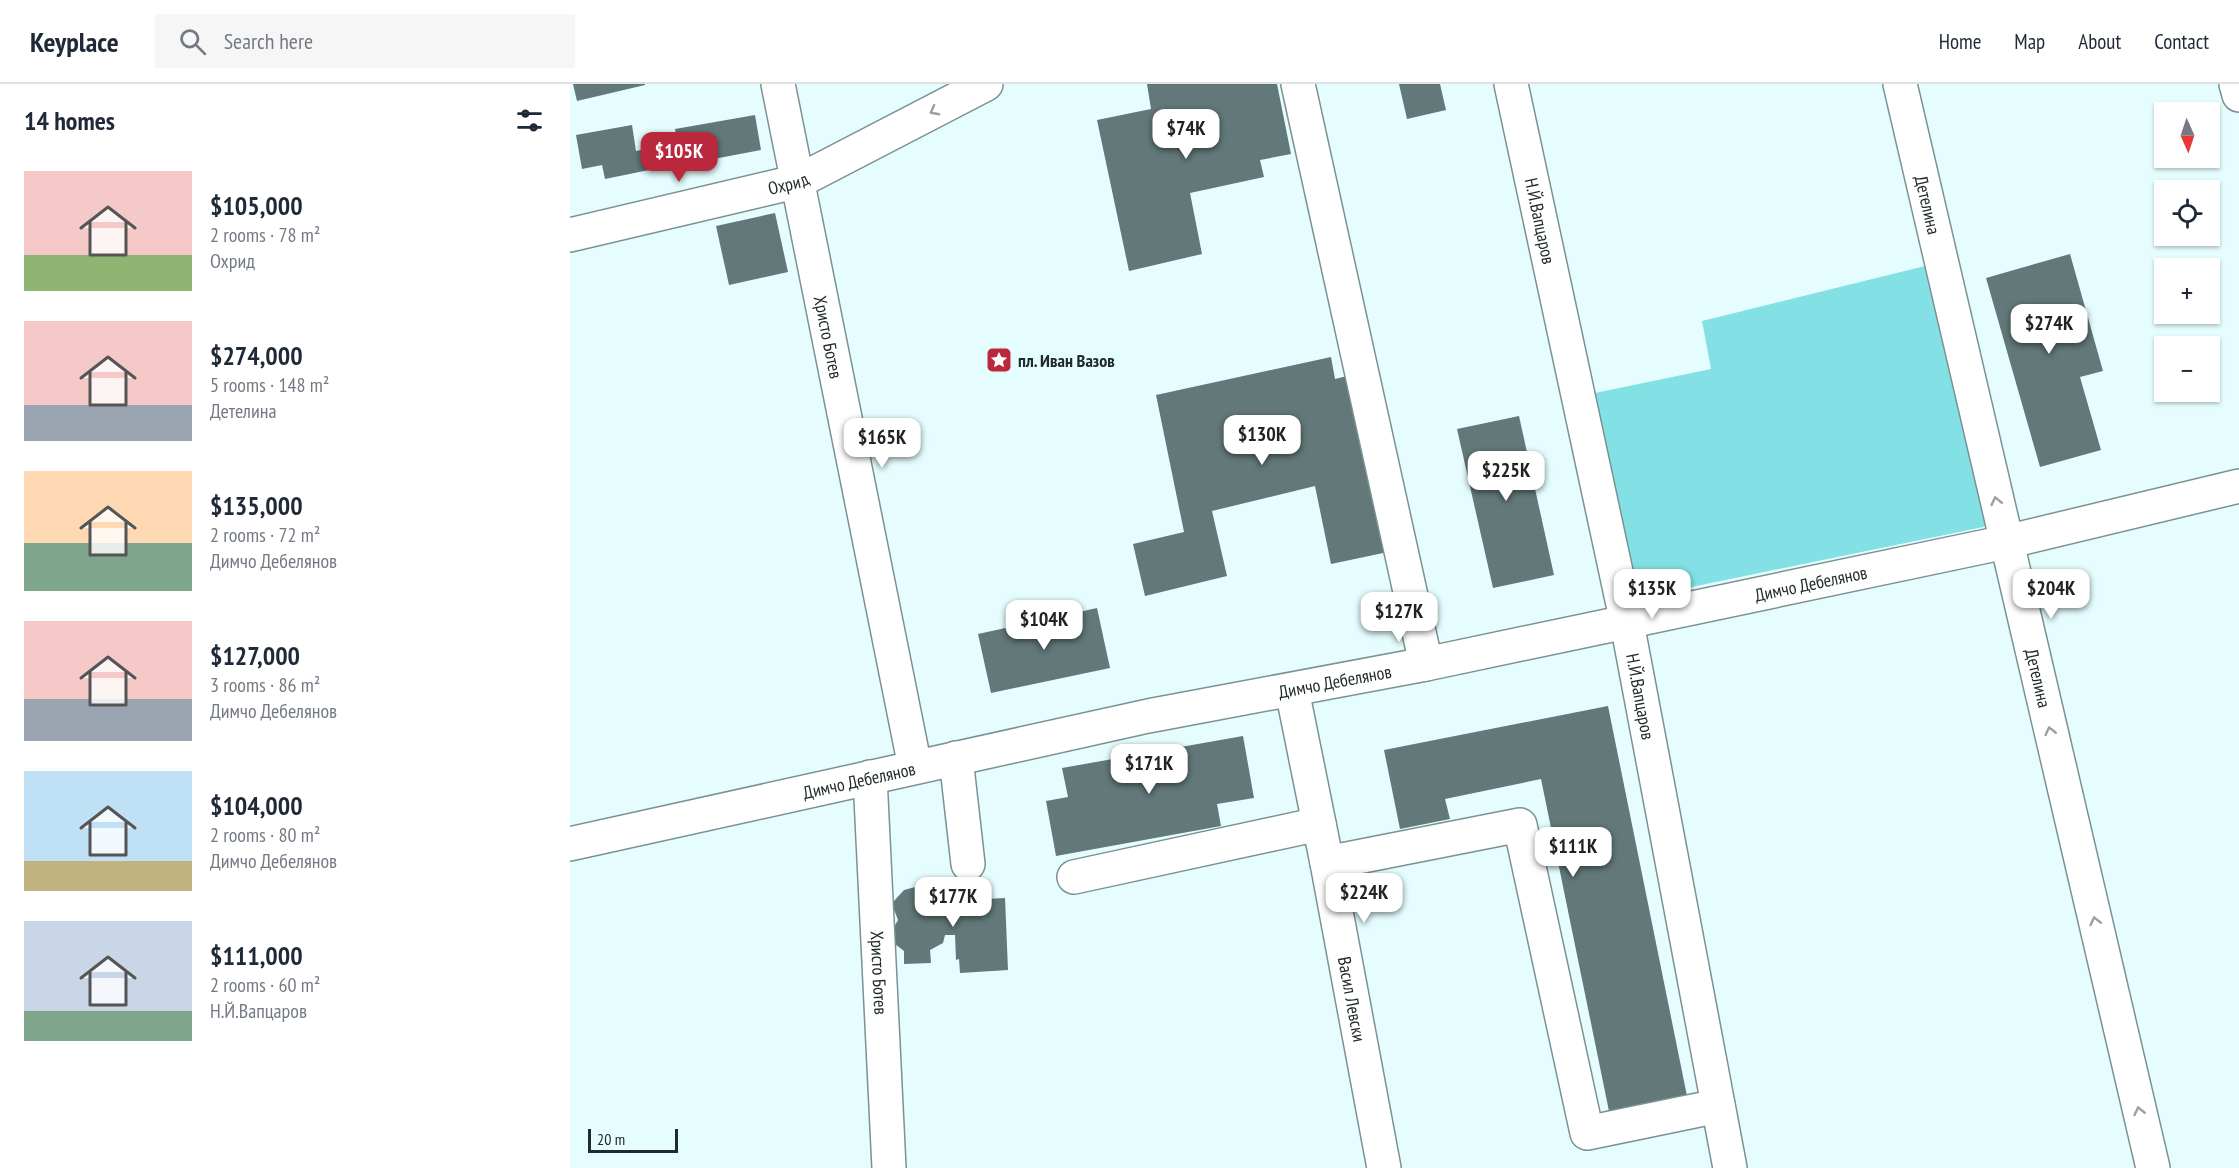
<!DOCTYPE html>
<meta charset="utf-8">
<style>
:root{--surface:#fff;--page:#f6f6f7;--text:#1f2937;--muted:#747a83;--line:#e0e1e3;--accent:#b9283c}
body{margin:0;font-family:"PT Sans Narrow",sans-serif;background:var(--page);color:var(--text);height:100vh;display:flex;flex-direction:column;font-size:22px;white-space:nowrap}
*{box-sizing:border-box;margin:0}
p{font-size:20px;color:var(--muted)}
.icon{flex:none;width:33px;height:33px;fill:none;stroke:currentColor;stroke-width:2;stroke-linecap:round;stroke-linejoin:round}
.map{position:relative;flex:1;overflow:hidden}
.details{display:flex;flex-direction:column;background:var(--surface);width:570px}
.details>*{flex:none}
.needle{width:39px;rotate:177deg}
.buttons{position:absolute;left:1584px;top:18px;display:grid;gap:12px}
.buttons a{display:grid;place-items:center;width:66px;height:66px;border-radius:0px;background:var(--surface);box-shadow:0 2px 4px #0004;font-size:30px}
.scale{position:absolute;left:18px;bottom:15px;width:90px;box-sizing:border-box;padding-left:6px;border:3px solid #222b2b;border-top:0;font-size:16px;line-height:21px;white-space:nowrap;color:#222b2b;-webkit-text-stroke:4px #e5fdfe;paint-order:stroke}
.price{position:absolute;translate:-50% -51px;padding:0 14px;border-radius:12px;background:#fff;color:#222;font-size:20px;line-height:39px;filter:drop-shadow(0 2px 3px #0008)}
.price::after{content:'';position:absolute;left:50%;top:36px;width:18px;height:14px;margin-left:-9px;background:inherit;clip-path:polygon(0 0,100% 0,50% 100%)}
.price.current{background:var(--accent);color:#fff}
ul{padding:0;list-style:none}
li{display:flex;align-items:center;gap:18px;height:150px;padding:0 24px}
li span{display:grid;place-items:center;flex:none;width:168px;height:120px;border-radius:0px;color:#555}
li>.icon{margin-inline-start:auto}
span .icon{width:72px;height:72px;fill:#fffc;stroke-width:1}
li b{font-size:26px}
h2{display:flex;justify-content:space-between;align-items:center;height:72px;padding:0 24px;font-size:26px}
header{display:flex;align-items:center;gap:36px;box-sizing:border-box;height:84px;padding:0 30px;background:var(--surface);border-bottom:2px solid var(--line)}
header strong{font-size:28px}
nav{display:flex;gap:33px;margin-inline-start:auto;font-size:21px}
.search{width:420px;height:54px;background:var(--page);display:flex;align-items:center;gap:15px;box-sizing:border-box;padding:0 21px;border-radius:0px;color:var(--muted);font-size:22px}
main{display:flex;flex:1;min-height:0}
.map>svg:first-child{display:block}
</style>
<header>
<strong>Keyplace</strong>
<div class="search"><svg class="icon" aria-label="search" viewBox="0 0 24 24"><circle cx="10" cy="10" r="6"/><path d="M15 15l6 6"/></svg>Search here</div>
<nav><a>Home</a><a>Map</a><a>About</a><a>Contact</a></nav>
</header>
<main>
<section class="details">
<h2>14 homes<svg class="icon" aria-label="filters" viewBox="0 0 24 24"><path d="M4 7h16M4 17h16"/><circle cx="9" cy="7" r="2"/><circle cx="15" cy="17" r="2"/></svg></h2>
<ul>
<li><span style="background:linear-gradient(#f6c9c9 70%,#8fb573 0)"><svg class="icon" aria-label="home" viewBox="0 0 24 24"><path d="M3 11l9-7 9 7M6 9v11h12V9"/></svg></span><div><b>$105,000</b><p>2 rooms · 78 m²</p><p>Охрид</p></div></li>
<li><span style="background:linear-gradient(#f6c9c9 70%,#9aa5b1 0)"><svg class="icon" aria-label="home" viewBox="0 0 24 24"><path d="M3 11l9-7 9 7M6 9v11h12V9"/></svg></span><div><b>$274,000</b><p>5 rooms · 148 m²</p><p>Детелина</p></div></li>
<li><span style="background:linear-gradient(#ffd9b3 60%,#7fa58c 0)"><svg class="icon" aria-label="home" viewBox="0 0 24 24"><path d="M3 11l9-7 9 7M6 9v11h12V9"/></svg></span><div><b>$135,000</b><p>2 rooms · 72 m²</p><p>Димчо Дебелянов</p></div></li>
<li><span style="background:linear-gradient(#f6c9c9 65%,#9aa5b1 0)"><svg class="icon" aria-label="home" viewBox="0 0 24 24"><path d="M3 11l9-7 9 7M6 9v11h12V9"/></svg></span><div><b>$127,000</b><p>3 rooms · 86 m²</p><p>Димчо Дебелянов</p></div></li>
<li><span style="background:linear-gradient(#bfe0f5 75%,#c2b280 0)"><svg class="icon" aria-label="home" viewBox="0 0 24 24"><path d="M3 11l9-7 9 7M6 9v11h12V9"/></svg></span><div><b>$104,000</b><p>2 rooms · 80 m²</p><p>Димчо Дебелянов</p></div></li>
<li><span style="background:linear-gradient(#c9d6e8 75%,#7fa58c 0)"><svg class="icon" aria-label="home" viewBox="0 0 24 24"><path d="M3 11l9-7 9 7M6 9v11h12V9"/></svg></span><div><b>$111,000</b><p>2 rooms · 60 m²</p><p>Н.Й.Вапцаров</p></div></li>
</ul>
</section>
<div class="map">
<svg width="1669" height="1084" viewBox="0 0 1669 1084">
<rect width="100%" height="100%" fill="#e5fdfe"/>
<path fill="#83e1e5" d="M1359,181L1418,442L1063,515L1020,310L1141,285L1132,237Z"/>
<g fill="#627879">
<path d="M3,0H75V1L7,17Z"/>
<path d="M577,0H707L721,70L690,76L694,93L620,109L632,170L559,187L527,36L581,25Z"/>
<path d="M829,0H870L876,26L837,35Z"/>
<path d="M185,31L191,66L112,81L105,45Z"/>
<path d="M62,41L66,67L75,65L79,86L35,95L32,81L12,85L6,51Z"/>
<path d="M205,129L218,188L159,201L146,142Z"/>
<path d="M1500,170L1533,287L1510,293L1531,366L1470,383L1416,194Z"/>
<path d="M761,273L765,295L777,292L818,468L761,480L745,402L642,427L657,492L575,512L563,460L614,448L586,311Z"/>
<path d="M949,332L984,491L923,504L887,345Z"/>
<path d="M527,524L540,584L421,609L408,550Z"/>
<path d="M1038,622L1118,1017L1040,1032L971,695L875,715L880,735L830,745L814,666Z"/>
<path d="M673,652L684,714L647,720L651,742L486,772L476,717L498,713L492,684Z"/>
<path d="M349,802L358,804L365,808L372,822L386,821L388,811L399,803L411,806L416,815L435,814L438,886L390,889L389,875L386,876L385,851H375L373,859L360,866L361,879L334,880V867L325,860L323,855V845L328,836L323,823L324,817L334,806Z"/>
</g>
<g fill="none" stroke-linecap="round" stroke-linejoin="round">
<g stroke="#7b9192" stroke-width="36">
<g id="minor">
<path id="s1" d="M208,0L345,683"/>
<path d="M728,0L856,580"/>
<path id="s2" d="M941,0L1057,539L1160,1084"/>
<path id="s3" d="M1330,0L1583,1084"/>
<path d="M1666,0L1669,11"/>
<path id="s4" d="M0,151L229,97L416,0"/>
<path id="s5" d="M722,606L757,779L814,1084"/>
<path d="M386,674L398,780"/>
<path id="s6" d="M300,693L319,1084"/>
<path id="s7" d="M0,760L578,632L856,580L1436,458L1669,402"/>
<path d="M757,779L950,741L1017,1049L1148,1022"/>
<path d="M504,793L749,740"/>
</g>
</g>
<use href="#minor" stroke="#fff" stroke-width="33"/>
</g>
<defs><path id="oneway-chevron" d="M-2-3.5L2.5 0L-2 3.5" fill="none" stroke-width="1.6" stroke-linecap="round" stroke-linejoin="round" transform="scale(1.5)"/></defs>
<g stroke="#9ca0a0">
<use href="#oneway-chevron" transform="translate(364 27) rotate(152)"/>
<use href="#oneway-chevron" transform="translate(1426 417) rotate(-103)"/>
<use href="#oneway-chevron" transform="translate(1480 647) rotate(-103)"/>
<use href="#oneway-chevron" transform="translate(1525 837) rotate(-103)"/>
<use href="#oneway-chevron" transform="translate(1569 1027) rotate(-103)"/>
</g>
<defs>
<g id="sight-square" transform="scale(1.35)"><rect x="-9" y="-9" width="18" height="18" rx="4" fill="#b9283c" stroke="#e5fdfe"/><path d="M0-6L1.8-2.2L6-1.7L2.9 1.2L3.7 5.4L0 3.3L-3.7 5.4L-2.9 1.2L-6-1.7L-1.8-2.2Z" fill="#fff"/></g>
</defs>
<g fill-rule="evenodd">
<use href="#sight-square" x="429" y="276"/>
</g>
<g text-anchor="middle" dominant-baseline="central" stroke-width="5" stroke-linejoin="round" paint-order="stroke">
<g font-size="18" fill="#222b2b" stroke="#e5fdfe">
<text stroke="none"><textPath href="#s4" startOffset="224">Охрид</textPath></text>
<text stroke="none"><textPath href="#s3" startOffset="124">Детелина</textPath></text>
<text stroke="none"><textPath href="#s2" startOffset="140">Н.Й.Вапцаров</textPath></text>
<text stroke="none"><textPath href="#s1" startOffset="258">Христо Ботев</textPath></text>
<text stroke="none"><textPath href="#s7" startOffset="1268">Димчо Дебелянов</textPath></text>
<text stroke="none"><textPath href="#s3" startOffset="610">Детелина</textPath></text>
<text stroke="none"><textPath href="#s7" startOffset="782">Димчо Дебелянов</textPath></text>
<text stroke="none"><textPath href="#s2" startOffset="626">Н.Й.Вапцаров</textPath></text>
<text stroke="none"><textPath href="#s7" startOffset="296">Димчо Дебелянов</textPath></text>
<text stroke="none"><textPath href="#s6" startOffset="196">Христо Ботев</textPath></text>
<text stroke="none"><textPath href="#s5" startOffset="315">Васил Левски</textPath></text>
</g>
<g font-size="18" font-weight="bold" fill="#222b2b" stroke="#e5fdfe" text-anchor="start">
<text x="448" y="276">пл. Иван Вазов</text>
</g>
</g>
</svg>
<div class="buttons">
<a><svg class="needle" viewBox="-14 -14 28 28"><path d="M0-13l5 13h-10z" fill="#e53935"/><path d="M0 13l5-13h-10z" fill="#747a83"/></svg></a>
<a><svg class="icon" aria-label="locate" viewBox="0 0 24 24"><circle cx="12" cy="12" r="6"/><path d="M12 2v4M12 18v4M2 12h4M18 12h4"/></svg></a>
<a>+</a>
<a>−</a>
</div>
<div class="scale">20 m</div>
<b class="price" style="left:616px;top:76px">$74K</b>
<b class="price current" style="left:109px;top:99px">$105K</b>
<b class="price" style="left:1479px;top:271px">$274K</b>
<b class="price" style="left:692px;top:382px">$130K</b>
<b class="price" style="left:312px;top:385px">$165K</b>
<b class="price" style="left:936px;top:418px">$225K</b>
<b class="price" style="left:1082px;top:536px">$135K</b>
<b class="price" style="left:1481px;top:536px">$204K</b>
<b class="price" style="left:829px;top:559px">$127K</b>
<b class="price" style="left:474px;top:567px">$104K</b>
<b class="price" style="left:579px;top:711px">$171K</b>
<b class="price" style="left:1003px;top:794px">$111K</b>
<b class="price" style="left:794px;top:840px">$224K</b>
<b class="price" style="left:383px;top:844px">$177K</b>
</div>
</main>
